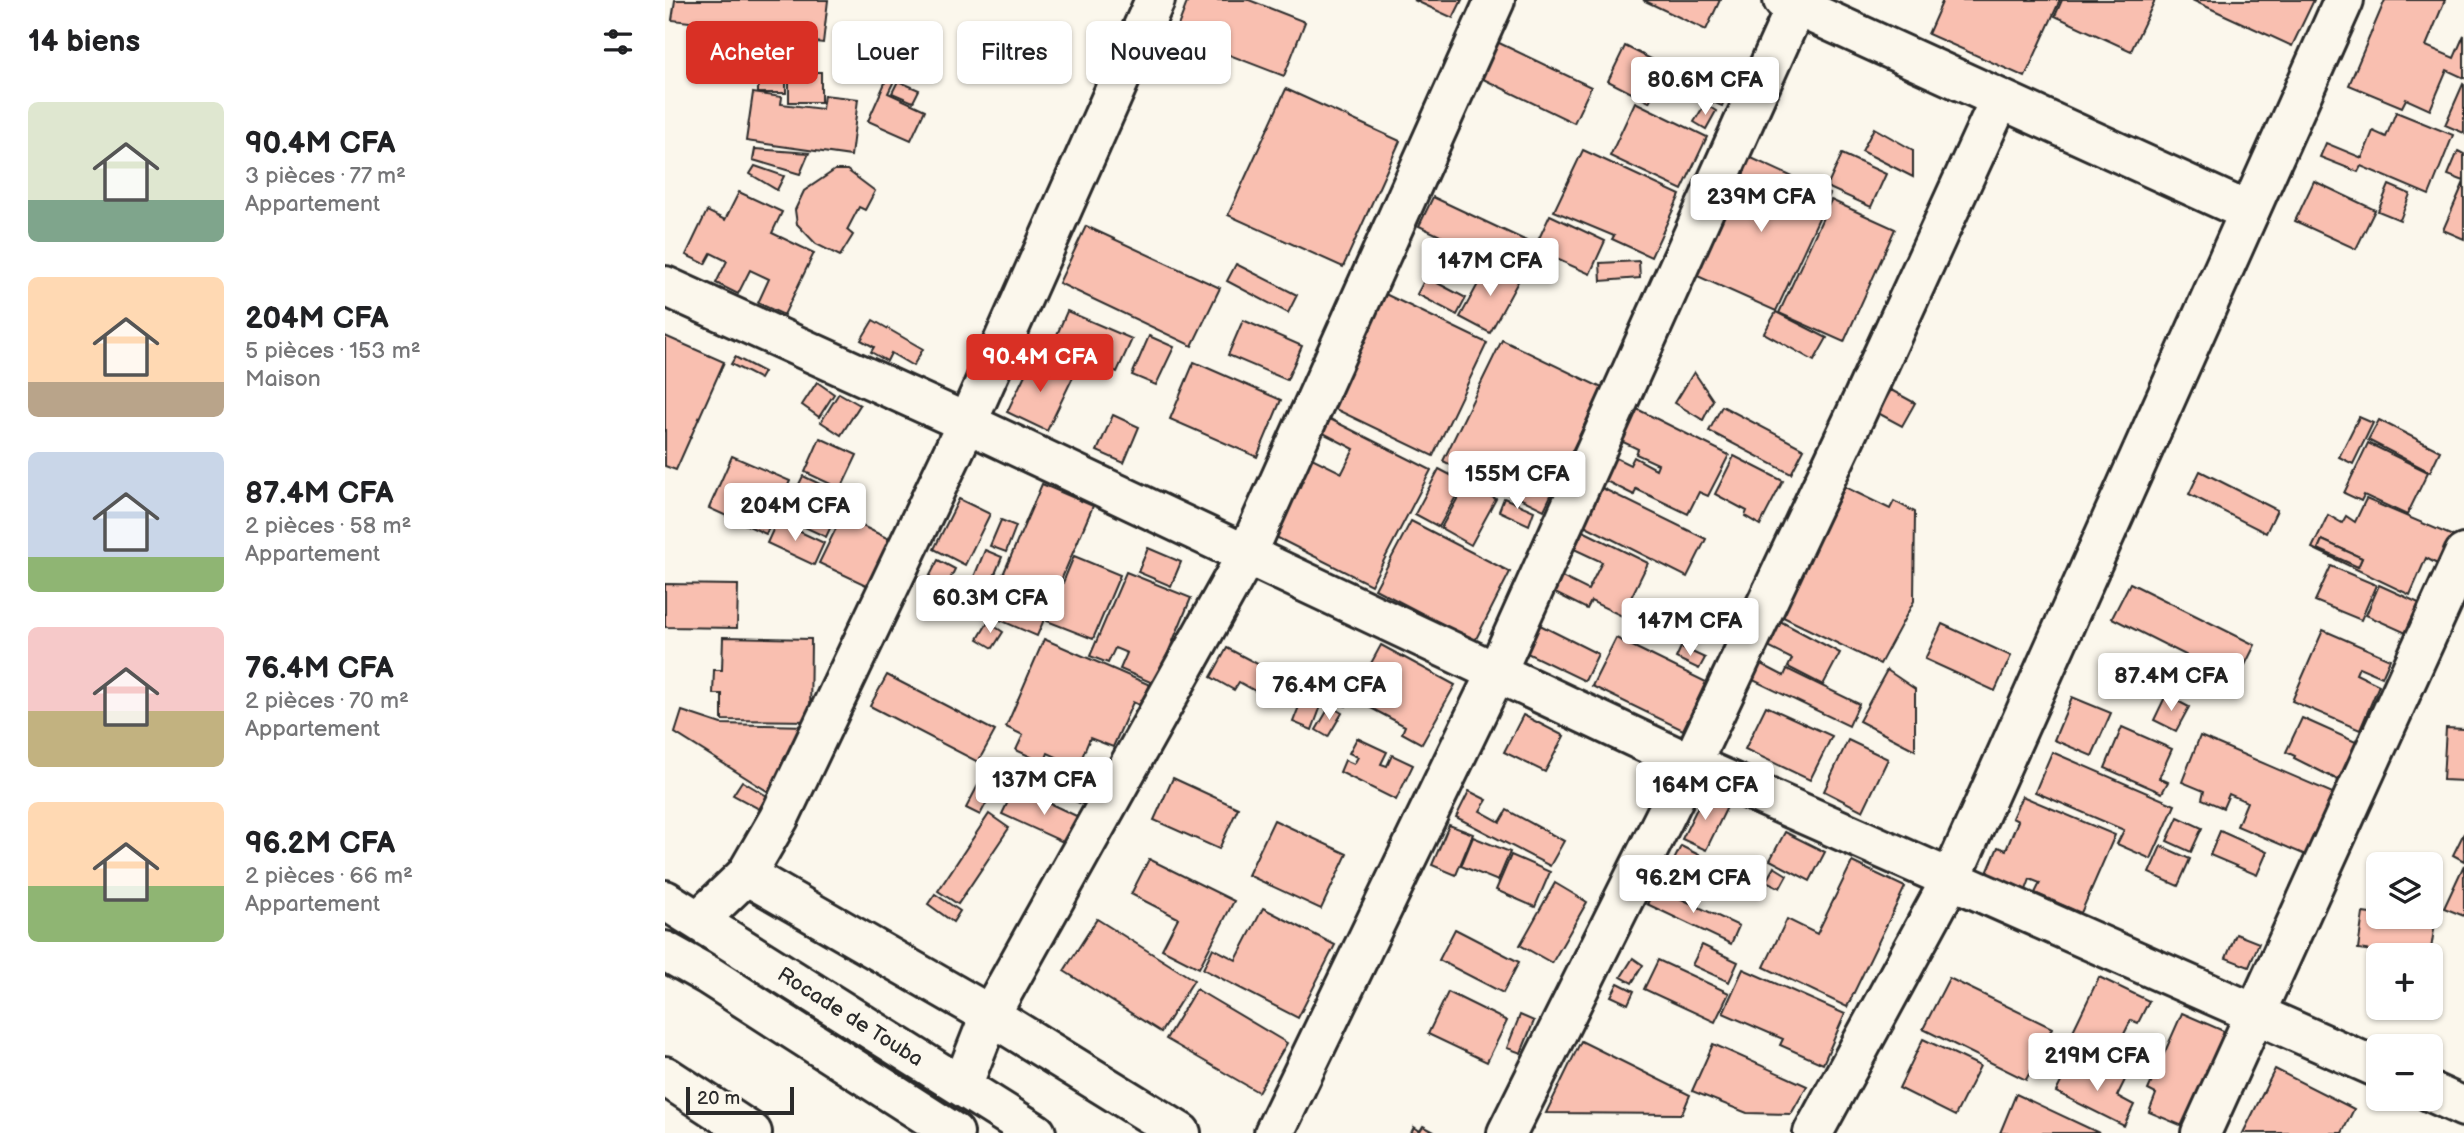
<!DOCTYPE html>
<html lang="fr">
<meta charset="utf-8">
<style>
:root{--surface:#fff;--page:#f6f6f6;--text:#202124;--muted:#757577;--accent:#d93025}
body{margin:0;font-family:"Balsamiq Sans",sans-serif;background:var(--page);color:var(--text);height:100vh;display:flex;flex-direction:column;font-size:26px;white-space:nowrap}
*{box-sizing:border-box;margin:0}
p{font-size:23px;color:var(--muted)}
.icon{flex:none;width:38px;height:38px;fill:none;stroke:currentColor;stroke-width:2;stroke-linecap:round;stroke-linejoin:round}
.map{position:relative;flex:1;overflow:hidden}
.details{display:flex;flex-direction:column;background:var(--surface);width:665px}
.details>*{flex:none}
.top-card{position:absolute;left:21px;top:21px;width:665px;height:63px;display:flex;gap:14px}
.tools{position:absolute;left:1701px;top:852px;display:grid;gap:14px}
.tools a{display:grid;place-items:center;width:77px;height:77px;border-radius:10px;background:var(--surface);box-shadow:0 2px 5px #0004;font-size:35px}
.scale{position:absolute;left:21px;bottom:18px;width:108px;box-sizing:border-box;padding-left:7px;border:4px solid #2b2b2b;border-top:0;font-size:19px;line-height:24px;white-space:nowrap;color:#2b2b2b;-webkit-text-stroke:5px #fbf7ec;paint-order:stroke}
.price{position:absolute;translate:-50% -60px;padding:0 16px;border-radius:7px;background:#fff;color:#222;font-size:23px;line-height:46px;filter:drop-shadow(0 2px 4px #0008)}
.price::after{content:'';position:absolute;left:50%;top:42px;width:21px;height:16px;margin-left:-10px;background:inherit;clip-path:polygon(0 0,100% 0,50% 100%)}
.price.current{background:var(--accent);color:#fff}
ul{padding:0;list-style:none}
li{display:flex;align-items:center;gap:21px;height:175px;padding:0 28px}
li span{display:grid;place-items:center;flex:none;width:196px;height:140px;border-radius:10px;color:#555}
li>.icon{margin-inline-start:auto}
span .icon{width:84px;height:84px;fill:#fffc;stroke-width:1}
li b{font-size:30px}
h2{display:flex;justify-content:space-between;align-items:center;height:84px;padding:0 28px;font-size:30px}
.pill{padding:0 24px;border-radius:10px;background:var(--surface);box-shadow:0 2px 5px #0004;font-size:24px;line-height:63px}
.pill.current{background:var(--accent);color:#fff}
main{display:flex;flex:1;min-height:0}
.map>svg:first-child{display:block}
</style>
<main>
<section class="details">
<h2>14 biens<svg class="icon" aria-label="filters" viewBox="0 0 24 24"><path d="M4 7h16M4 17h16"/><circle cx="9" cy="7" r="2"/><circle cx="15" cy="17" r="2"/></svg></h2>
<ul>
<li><span style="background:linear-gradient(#dfe7d0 70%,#7fa58c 0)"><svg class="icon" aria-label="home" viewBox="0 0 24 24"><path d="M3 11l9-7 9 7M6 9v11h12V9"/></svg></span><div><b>90.4M CFA</b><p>3 pièces · 77 m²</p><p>Appartement</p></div></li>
<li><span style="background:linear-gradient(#ffd9b3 75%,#b9a48a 0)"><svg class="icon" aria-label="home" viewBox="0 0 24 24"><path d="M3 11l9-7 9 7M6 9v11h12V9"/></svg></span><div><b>204M CFA</b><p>5 pièces · 153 m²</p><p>Maison</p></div></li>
<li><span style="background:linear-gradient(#c9d6e8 75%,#8fb573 0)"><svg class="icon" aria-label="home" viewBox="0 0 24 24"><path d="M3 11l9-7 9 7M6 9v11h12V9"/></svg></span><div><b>87.4M CFA</b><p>2 pièces · 58 m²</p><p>Appartement</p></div></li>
<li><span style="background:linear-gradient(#f6c9c9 60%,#c2b280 0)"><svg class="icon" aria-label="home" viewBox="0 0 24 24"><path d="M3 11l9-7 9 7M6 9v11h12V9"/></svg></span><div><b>76.4M CFA</b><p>2 pièces · 70 m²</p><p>Appartement</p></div></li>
<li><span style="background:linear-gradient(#ffd9b3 60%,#8fb573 0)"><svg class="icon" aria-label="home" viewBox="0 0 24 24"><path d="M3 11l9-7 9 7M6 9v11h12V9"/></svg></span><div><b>96.2M CFA</b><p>2 pièces · 66 m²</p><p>Appartement</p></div></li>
</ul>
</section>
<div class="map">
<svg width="1799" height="1133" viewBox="0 0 1799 1133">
<rect width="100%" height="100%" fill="#fbf7ec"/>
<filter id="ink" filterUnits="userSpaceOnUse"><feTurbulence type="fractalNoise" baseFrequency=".0143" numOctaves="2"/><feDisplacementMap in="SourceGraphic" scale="14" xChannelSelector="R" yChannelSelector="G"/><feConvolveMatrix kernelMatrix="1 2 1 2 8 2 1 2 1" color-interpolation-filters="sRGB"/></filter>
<g filter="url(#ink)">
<g fill="#f9bfb0" stroke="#2b2b2b" stroke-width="2" fill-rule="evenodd">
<path d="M10,0H163L158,43L67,32V27L7,20Z"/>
<path d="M523,0H584L640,22L619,76L510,34Z"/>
<path d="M749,0H797L788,18Z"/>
<path d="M978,0H1055L1041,30Z"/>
<path d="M1278,0H1395L1360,77L1263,34Z"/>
<path d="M1397,0H1490L1466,51L1390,16Z"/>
<path d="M1527,0H1649L1627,46Z"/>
<path d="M1720,0H1780L1761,46L1789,58L1799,35V78L1782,70L1765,110L1741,99L1737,107L1684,85Z"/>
<path d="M832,42L926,87L909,123L814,77Z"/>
<path d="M960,46L1002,67L984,102L943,81Z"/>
<rect x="93" y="66" width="28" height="27"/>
<path d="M1041,71L1067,81L1057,106L1031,95Z"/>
<rect x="124" y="72" width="32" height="30"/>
<path d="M223,76L230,79L223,93L260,110L246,140L203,121Z"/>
<path d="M233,81L254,90L248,102L227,93Z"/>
<path d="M1798,84L1799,85V133L1780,125Z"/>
<path d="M621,89L735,141L678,267L563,215Z"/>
<path d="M88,93L117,97L116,104L157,109L159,95L193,99L186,156L81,141Z"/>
<path d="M970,102L1042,137L1017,190L945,156Z"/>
<path d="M1040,104L1051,111L1041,129L1029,122Z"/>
<path d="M1731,112L1788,135L1764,195L1696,166L1693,172L1655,157L1661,143L1697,158L1708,131L1721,137Z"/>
<path d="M1209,128L1248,150V177L1197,151Z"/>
<path d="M90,149L144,153L135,174L88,160Z"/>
<path d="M918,150L1015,195L986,257L947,239L949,236L889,211Z"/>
<path d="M1793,151L1799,154V181L1783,175Z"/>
<path d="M1177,154L1221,174L1206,207L1162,187Z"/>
<path d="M1082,156L1165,194L1111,311L1028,274Z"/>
<path d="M90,166L119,176L112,190L85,174Z"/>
<path d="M170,170H182L210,191L200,210L194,207L182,230L188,235L175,256L151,244L132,224L130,210L139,191Z"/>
<path d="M1649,181L1710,210L1691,249L1630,221Z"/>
<path d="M1799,182V239L1778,230Z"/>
<path d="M1724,185L1745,194L1735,220L1713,211Z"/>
<path d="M74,192L117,212L107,233L149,253L119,315L93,303L104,279L85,270L73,294L51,283L62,261L46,253L40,264L21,255L42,211L60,220Z"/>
<path d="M768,197L868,244L855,271L825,257L824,259L754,226Z"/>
<path d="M1166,200L1230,229L1179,342L1114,313Z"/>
<path d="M885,215L940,241L925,274L869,249Z"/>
<path d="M421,226L555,288L527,346L394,283Z"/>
<path d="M974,261L975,278L936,281L935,263Z"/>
<path d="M825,262L855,278L825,333L795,317Z"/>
<path d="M571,264L632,295L623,313L562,281Z"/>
<path d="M761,277L801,298L792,315L752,294Z"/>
<path d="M716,292L822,343L768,456L662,405Z"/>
<path d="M402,311L467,339L452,372L388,344Z"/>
<path d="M1111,312L1162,338L1149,361L1099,333Z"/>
<path d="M208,320L258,349L248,366L226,353L222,361L206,352L209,347L196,340Z"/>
<path d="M578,320L637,346L622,380L563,355Z"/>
<path d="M0,336L59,362L11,470L0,466Z"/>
<path d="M484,336L509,347L491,385L467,375Z"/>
<path d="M837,340L937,388L879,510L778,461Z"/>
<path d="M70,357L99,372L95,379L66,364Z"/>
<path d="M368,358L408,377L382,431L342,412Z"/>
<path d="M529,362L616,400L592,457L505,419Z"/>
<path d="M1029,372L1048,400L1038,420L1010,403Z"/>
<path d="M152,382L169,394L154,417L137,405Z"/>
<path d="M1226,390L1250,403L1237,426L1213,413Z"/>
<path d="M174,393L195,405L176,435L156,422Z"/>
<path d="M1057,406L1139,449L1126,474L1044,431Z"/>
<path d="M972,409L1064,455L1043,496L1034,492L1023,514L971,489L969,495L937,479L949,457L965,465L969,457L991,469L993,464L971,454L973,449L956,441Z"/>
<path d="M448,415L474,427L459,463L432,451Z"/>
<path d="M1694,417L1708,423L1688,464L1674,457Z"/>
<path d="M665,419L766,470L706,585L605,534L645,457L677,473L689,449L658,433Z"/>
<path d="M1714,420L1775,451L1765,472L1703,440Z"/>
<path d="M155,438L192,455L176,489L140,472Z"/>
<path d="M1703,443L1763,472L1742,515L1699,495L1696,501L1679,493Z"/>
<path d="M67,456L125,481L101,534L44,508Z"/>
<path d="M1069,456L1118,481L1095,525L1080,516L1082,511L1050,494Z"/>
<path d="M774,469L799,482L774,527L750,514Z"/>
<path d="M1535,471L1612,510L1601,533L1524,494Z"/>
<path d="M138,476L180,496L161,537L118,517Z"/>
<path d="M801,483L831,499L806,545L776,528Z"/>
<path d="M377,484L428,506L372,636L321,614Z"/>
<path d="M933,486L1041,539L1022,577L915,523Z"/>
<path d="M1180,487L1225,509L1229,501L1250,512L1249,601L1215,664L1116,616Z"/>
<path d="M839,498L869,511L864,525L834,511Z"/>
<path d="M294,499L325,514L300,565L269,549Z"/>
<path d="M1701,499L1788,536L1774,565L1761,558L1745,595L1647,548L1663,515L1677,523L1681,516L1690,522ZM1657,540L1697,558L1693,567L1653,549Z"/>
<path d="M177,516L226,540L203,586L154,563Z"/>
<path d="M336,520L351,526L341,552L325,546Z"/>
<path d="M112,521L159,543L149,565L102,543Z"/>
<path d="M746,521L845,572L810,641L710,589Z"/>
<path d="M918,531L983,563L957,616L926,601L922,609L888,592L895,576L923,590L937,562L909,549Z"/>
<path d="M1657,540L1697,558L1693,567L1653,549Z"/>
<path d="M483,548L516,562L506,586L473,572Z"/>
<path d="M320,550L337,557L323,591L306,584Z"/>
<path d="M409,556L455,575L428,639L382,621Z"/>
<path d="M273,560L290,569L279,592L261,583Z"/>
<path d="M1666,566L1711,585L1696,620L1650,601Z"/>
<path d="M461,572L526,598L490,684L455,669L462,653L450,648L443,663L425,656Z"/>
<path d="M1465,583L1590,645L1572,681L1447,618Z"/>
<path d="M0,584L73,585L72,628L0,627Z"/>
<path d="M1714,585L1754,603L1741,633L1701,615Z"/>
<path d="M1113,620L1175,653L1158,685L1123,667L1127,659L1099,645Z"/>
<path d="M323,622L338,632L328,648L313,639Z"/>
<path d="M1277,624L1346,656L1330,691L1260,659Z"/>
<path d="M875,625L933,654L920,681L862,653Z"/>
<path d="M1658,630L1725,659L1717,677L1694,667L1691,674L1714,685L1695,730L1627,701Z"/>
<path d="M58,637L146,639L145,721L57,720V694H48L49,670H57Z"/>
<path d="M951,638L1041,682L1018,730L927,686Z"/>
<path d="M379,639L485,685L476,706L468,702L448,747L425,738L413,767L383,753L379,763L351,750L358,735L341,727Z"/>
<path d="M716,645L790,685L757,744L737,733L740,726L687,698Z"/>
<path d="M1016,647L1040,658L1034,669L1011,658Z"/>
<path d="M562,648L604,670L592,692L574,682L569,690L546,677Z"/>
<path d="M1094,663L1119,676L1122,669L1194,704L1184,726L1086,679Z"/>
<path d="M1222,670L1250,689V750L1194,721Z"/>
<path d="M222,675L330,731L313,762L205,706Z"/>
<path d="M671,688L686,694L681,706L665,700Z"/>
<path d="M640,691L659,698L647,730L628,722Z"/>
<path d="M1501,695L1524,707L1511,731L1489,720Z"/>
<path d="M1407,697L1446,713L1427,756L1389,740Z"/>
<path d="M665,706L677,713L663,737L651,730Z"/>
<path d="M1101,706L1167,736L1145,780L1080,749Z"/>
<path d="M17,711L56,724L142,726L110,796L10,733Z"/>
<path d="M858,715L899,736L880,772L839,752Z"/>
<path d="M1637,718L1693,743L1677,782L1629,758L1630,756L1621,752Z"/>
<path d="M1457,727L1507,749L1494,778L1503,782L1497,793L1440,768Z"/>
<path d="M1781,728L1799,729V781L1778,780Z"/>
<path d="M1535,736L1670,794L1643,856L1572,826L1582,802L1564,794L1558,808L1537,799L1539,791L1517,782Z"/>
<path d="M692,738L722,752L716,764L722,766L727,755L748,765L731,800L675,772L680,760L689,764L693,757L684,753Z"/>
<path d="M1183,740L1223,759L1198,811L1159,791Z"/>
<path d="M1387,752L1510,805L1486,859L1452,844L1459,830L1370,792Z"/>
<path d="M395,762L416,772L418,768L442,779L429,809L383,790Z"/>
<path d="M321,770L335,777L315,815L301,808Z"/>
<path d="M508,778L573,808L554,849L489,820Z"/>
<path d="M77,781L102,796L94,809L68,795Z"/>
<path d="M350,787L422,821L409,847L337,814Z"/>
<path d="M804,791L822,800L815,811L835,822L842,810L899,841L885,866L791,817Z"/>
<path d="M1039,794L1063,805L1041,850L1017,839Z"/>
<path d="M1357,796L1450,835L1416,913L1370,893L1375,883L1365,879L1361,890L1322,873L1333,847L1341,850L1353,821L1347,818Z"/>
<path d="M324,814L344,828L293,904L273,891Z"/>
<path d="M1513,817L1537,828L1526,852L1502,841Z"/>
<path d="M609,820L682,854L656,909L583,875Z"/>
<path d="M784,825L808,834L791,875L767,865Z"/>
<path d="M1555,831L1602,852L1592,875L1545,855Z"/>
<path d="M1120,832L1160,852L1145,881L1105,860Z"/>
<path d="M1799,833V861L1788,855Z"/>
<path d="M808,837L845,852L833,881L796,866Z"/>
<path d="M1016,846L1040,858L1024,890L1000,878Z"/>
<path d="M1496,846L1525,859L1513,886L1484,873Z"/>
<path d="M846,855L885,872L870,907L831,890Z"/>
<path d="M484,859L569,901L534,968L497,949L513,918L466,894Z"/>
<path d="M1187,862L1240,887L1182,1007L1099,967L1122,919L1152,934Z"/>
<path d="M1799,865V916L1779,908Z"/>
<path d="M1109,867L1122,875L1115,888L1101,881Z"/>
<path d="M890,883L922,902L887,963L855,945Z"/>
<path d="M991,887L1074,926L1066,944L982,904Z"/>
<path d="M270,894L295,911L288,922L263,904Z"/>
<path d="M598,908L670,945L633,1018L538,969L548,948L571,960Z"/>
<path d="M1698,913L1770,923L1765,956H1743L1693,949Z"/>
<path d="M432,919L529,980L496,1032L399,971Z"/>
<path d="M790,929L854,962L838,993L774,960Z"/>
<path d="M1571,934L1594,943L1584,967L1561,958Z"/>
<path d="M1037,945L1073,962L1064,982L1027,965Z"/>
<path d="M968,958L978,965L967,983L956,977Z"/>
<path d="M993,960L1064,993L1050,1022L979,989Z"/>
<path d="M1078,969L1180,1014L1158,1064L1115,1045L1118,1039L1058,1013Z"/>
<path d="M1434,977L1484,1001L1473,1023L1466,1020L1447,1058L1405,1037Z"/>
<path d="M1284,978L1387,1028L1361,1080L1258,1029Z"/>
<path d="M953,983L969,991L963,1004L946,996Z"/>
<path d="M531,989L622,1043L593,1092L501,1039Z"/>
<path d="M783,992L842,1021L822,1062L763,1034Z"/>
<path d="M1517,1013L1561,1032L1520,1127L1484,1112L1491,1094L1483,1090Z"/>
<path d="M855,1015L869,1021L856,1053L842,1048Z"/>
<path d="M1258,1039L1315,1066L1290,1116L1234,1088Z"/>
<path d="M916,1041L1025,1095L1017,1114L881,1113Z"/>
<path d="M1048,1044L1142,1086L1126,1114L1082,1113L1027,1091Z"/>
<path d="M1422,1062L1460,1080L1452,1096L1469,1105L1459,1126L1391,1092L1402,1070L1415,1077Z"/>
<path d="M1610,1069L1689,1109L1677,1133H1578Z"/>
<path d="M1351,1094L1434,1133H1335Z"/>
<path d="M758,1126L771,1133H746L749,1127L755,1131Z"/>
</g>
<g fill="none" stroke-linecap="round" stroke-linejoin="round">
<g stroke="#2b2b2b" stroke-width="44">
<g id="minor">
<path d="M1118,0L1584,212"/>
<path d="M0,286L302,423L1026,764L1713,1068"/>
<path d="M81,875L325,1015L516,1133"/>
<path d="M34,920L81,875L114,818L302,423L490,0"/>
<path d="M0,1076L87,1133"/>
<path d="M297,1086L325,1015L581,556L830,0"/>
<path d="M1766,1092L1799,1107"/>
<path d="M609,1133L831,673L1131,6"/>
<path d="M842,1133L1026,764L1190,416L1335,99"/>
<path d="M1148,1133L1285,881L1679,0"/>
<path d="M1536,1133L1799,554"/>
</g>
</g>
<g stroke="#2b2b2b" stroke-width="44">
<g id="major">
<path id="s1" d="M0,900L371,1133"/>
<path d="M0,951L43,975L289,1133"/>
</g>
</g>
<use href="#minor" stroke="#fbf7ec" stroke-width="38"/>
<use href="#major" stroke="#fbf7ec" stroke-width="38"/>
</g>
</g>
<g text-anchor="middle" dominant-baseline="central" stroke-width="5" stroke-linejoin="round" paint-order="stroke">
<g font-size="21" fill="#2b2b2b" stroke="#fbf7ec">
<text stroke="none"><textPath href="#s1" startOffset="219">Rocade de Touba</textPath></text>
</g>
</g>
</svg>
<div class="tools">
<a><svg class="icon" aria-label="layers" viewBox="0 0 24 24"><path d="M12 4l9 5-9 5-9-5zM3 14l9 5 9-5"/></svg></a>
<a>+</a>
<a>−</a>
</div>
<div class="scale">20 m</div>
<b class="price" style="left:1040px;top:117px">80.6M CFA</b>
<b class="price" style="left:1096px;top:234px">239M CFA</b>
<b class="price" style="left:825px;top:298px">147M CFA</b>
<b class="price current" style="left:375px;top:394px">90.4M CFA</b>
<b class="price" style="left:852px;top:511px">155M CFA</b>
<b class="price" style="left:130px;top:543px">204M CFA</b>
<b class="price" style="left:325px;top:635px">60.3M CFA</b>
<b class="price" style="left:1025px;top:658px">147M CFA</b>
<b class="price" style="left:1506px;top:713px">87.4M CFA</b>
<b class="price" style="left:664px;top:722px">76.4M CFA</b>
<b class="price" style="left:379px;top:817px">137M CFA</b>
<b class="price" style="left:1040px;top:822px">164M CFA</b>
<b class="price" style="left:1028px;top:915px">96.2M CFA</b>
<b class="price" style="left:1432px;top:1093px">219M CFA</b>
<div class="top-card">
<a class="pill current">Acheter</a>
<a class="pill">Louer</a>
<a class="pill">Filtres</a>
<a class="pill">Nouveau</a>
</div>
</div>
</main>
